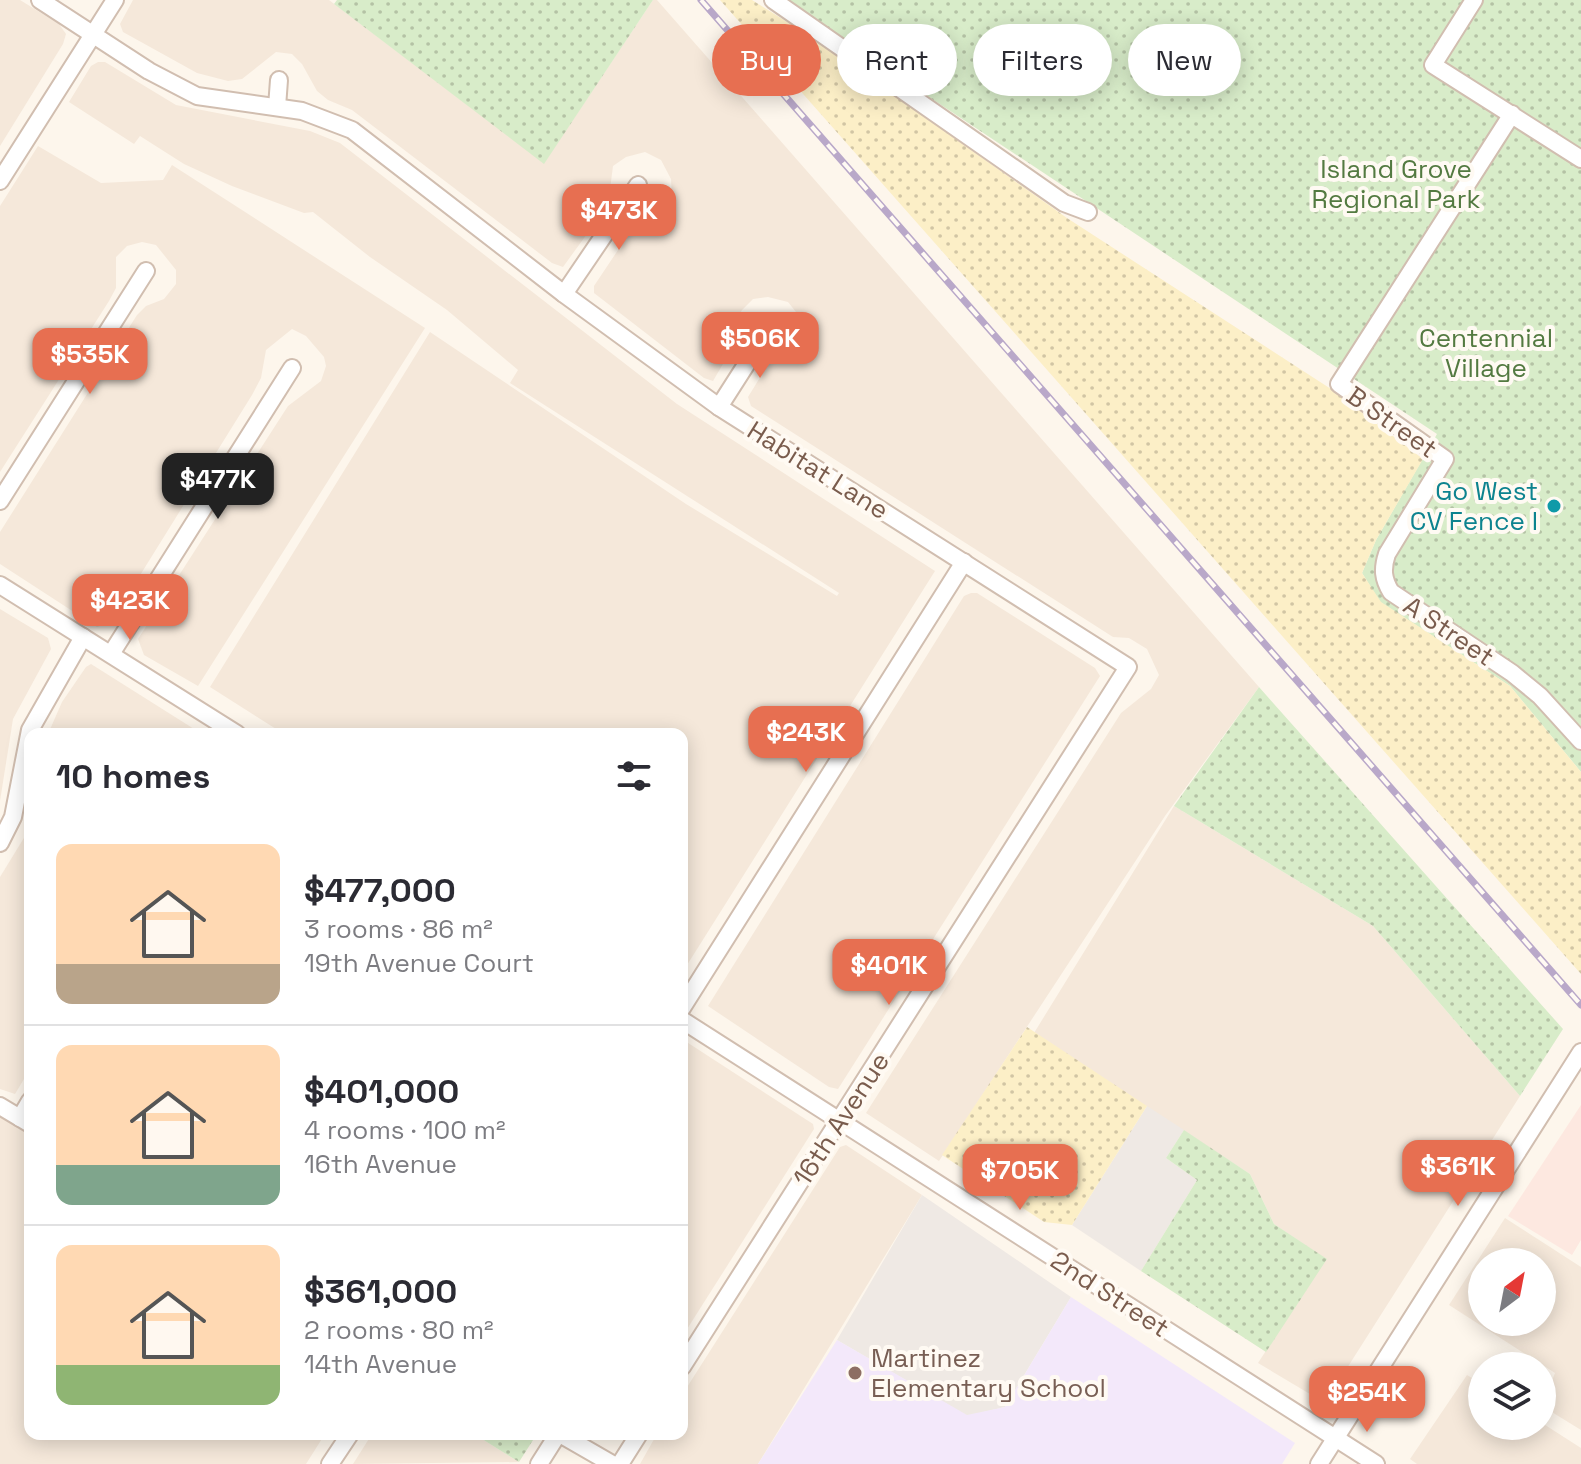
<!DOCTYPE html>
<meta charset="utf-8">
<style>
:root{--surface:#fff;--page:#f2f2f3;--text:#2b2b33;--muted:#7c7c81;--line:#e1e1e2;--accent:#e76f51}
body{margin:0;font-family:"Space Grotesk",sans-serif;background:var(--page);color:var(--text);height:100vh;display:flex;flex-direction:column;font-size:30px;white-space:nowrap}
*{box-sizing:border-box;margin:0}
p{font-size:26px;color:var(--muted)}
.icon{flex:none;width:44px;height:44px;fill:none;stroke:currentColor;stroke-width:2;stroke-linecap:round;stroke-linejoin:round}
.map{position:relative;flex:1;overflow:hidden}
.sheet{position:absolute;left:24px;top:728px;width:664px;height:712px;display:flex;flex-direction:column;background:var(--surface);border-radius:16px;box-shadow:0 4px 20px #0003}
.sheet>*{flex:none}
.banner{position:absolute;left:712px;top:24px;width:748px;height:72px;display:flex;gap:16px}
.needle{width:52px;rotate:32deg}
.fabs{position:absolute;left:1468px;top:1248px;display:grid;gap:16px}
.fabs a{display:grid;place-items:center;width:88px;height:88px;border-radius:50%;background:var(--surface);box-shadow:0 4px 20px #0003;font-size:40px}
.price{position:absolute;translate:-50% -68px;padding:0 18px;border-radius:16px;background:var(--accent);color:#fff;font-size:26px;line-height:52px;filter:drop-shadow(0 2px 4px #0008)}
.price::after{content:'';position:absolute;left:50%;top:48px;width:24px;height:18px;margin-left:-12px;background:inherit;clip-path:polygon(0 0,100% 0,50% 100%)}
.price.active{background:#222;color:#fff}
ul{padding:0;list-style:none}
li{display:flex;align-items:center;gap:24px;height:200px;padding:0 32px}
li+li{border-top:2px solid var(--line)}
li span{display:grid;place-items:center;flex:none;width:224px;height:160px;border-radius:16px;color:#555}
li>.icon{margin-inline-start:auto}
span .icon{width:96px;height:96px;fill:#fffc;stroke-width:1}
li b{font-size:34px}
h2{display:flex;justify-content:space-between;align-items:center;height:96px;padding:0 32px;font-size:34px}
.tag{padding:0 28px;border-radius:36px;background:var(--surface);box-shadow:0 4px 20px #0003;font-size:28px;line-height:72px}
.tag.active{background:var(--accent);color:#fff}
.map>svg:first-child{display:block}
</style>
<div class="map">
<svg width="1581" height="1464" viewBox="0 0 1581 1464">
<defs>
<pattern id="grass-dots" width="8" height="8" patternUnits="userSpaceOnUse" patternTransform="scale(2)"><rect width="8" height="8" fill="#d8ecc9"/><path d="M2 2h.1M6 6h.1" fill="none" stroke="#b4c2a5" stroke-width="1.8" stroke-linecap="round"/></pattern>
<pattern id="sand-dots" width="8" height="8" patternUnits="userSpaceOnUse" patternTransform="scale(2)"><rect width="8" height="8" fill="#fcefc7"/><path d="M2 2h.1M6 6h.1" fill="none" stroke="#d1c5a4" stroke-width="1.8" stroke-linecap="round"/></pattern>
</defs>
<rect width="100%" height="100%" fill="#fdf6ec"/>
<g fill="#f5e8da" fill-rule="evenodd">
<path d="M0,0H20L59,24L66,34L63,44L0,146Z"/>
<path d="M133,0H329L544,163L653,0H657L1259,687L1165,816L939,1161L866,1113L1121,713L1151,689L1159,675L1147,649L1129,638L1113,637L751,406L748,397L769,363L786,357L800,341V317L788,302L768,297L753,299L742,310L733,326V347L713,381L704,378L594,293V286L628,235L672,196L671,179L661,160L645,152L626,157L613,166L608,205L563,267L552,263L352,110L328,100L317,91L302,64L292,54L276,52L242,79L228,81L197,73L123,32L120,24Z"/>
<path d="M98,62H105L176,105L310,131L340,143L677,404L935,571L682,973V734H284L210,687L430,332L686,504L837,596L839,593L510,383L518,370L447,310L370,257L313,212L304,213L232,186L184,164L140,136L134,144L69,102L91,66Z"/>
<path d="M38,146L101,183L163,180L172,165L425,328L198,686L144,655L138,639L288,406L321,381L326,366L324,357L306,336L292,329L266,350L261,378L252,395L111,622L97,627L0,564V532L137,315L146,306L164,299L176,284V270L156,245L142,242L127,246L116,257V288L109,301L0,472V206Z"/>
<path d="M971,593H977L1095,668L1100,676L838,1089L829,1087L708,1006L964,596Z"/>
<path d="M0,609L48,638L51,649L13,719L0,801Z"/>
<path d="M91,664L202,734H48L62,702L86,667Z"/>
<path d="M1174,806L1373,926L1520,1096L1328,1398L1320,1400L1258,1363L1326,1259L1274,1224L1250,1174L1034,1033Z"/>
<path d="M30,828V1069L15,1094L0,1089V877Z"/>
<path d="M682,1039L813,1124L814,1129L682,1337Z"/>
<path d="M0,1113L30,1132V1434H325L306,1464H0Z"/>
<path d="M846,1145L922,1195L758,1464H640L657,1434H682V1395L840,1147Z"/>
<path d="M1505,1218L1581,1267V1430L1542,1406L1555,1373L1449,1305ZM1482,1262H1542V1322H1482Z"/>
<path d="M1467,1375L1482,1384V1426H1542V1423L1581,1448V1464H1417L1410,1459Z"/>
<path d="M372,1434H474L519,1462L353,1464Z"/>
</g>
<path fill="#fde8e0" d="M1581,1105V1240L1572,1255L1508,1216Z"/>
<g fill="#efe9e4">
<path d="M1147,1106L1184,1130L1166,1158L1197,1180L1141,1271L1072,1225Z"/>
<path d="M922,1195L1071,1297L1005,1407L967,1416L837,1340Z"/>
</g>
<path fill="#f3e8fa" d="M1071,1297L1295,1443L1282,1464H758L837,1340L967,1415L1005,1407Z"/>
<g fill="url(#grass-dots)">
<path d="M337,0H653L544,164L334,4Z"/>
<path d="M783,0H1581V772L1510,686L1380,602L1362,573L1376,540L1437,434Z"/>
<path d="M1259,687L1563,1029L1520,1096L1373,926L1174,806Z"/>
<path d="M1184,1130L1250,1174L1274,1224L1327,1259L1266,1352L1141,1271L1197,1180L1166,1158Z"/>
<path d="M474,1434H524L533,1440L519,1462Z"/>
</g>
<g fill="url(#sand-dots)">
<path d="M720,0H752L819,42L1067,218L1331,389L1423,459L1376,540L1362,573L1381,602L1510,686L1581,772V974Z"/>
<path d="M1027,1027L1147,1106L1072,1225L1044,1222L942,1155Z"/>
</g>
<g fill="none" stroke-linecap="round" stroke-linejoin="round">
<g stroke="#d1beb0" stroke-width="20">
<g id="minor">
<path d="M40,0L149,71L197,96L302,111L352,130L564,294L719,407L1128,667L682,1367"/>
<path d="M773,0L1064,203L1088,212"/>
<path d="M1474,0L1433,65L1581,159"/>
<path d="M277,107L279,80"/>
<path d="M1512,114L1339,384L1445,459L1387,554C1382,569 1383,579 1391,592L1512,673L1540,696L1581,741"/>
<path d="M0,181L115,0"/>
<path d="M564,294L638,185"/>
<path d="M719,407L767,332"/>
<path d="M0,501L146,271"/>
<path d="M0,585L237,734"/>
<path d="M111,654L292,368"/>
<path d="M0,843L13,817L30,730L83,637"/>
<path d="M682,1008L964,562"/>
<path d="M682,1020L1376,1464"/>
<path d="M0,1106L30,1124"/>
<path d="M20,1118L30,1101"/>
<path d="M560,1434L612,1464"/>
<path d="M330,1464L350,1434"/>
<path d="M539,1464L558,1434"/>
<path d="M620,1464L639,1434"/>
<path d="M1319,1464L1581,1052"/>
</g>
</g>
<use href="#minor" stroke="#fff" stroke-width="16"/>
<g stroke="#b9a8c9" stroke-width="7">
<path id="rail" d="M701,0L1581,1005"/>
</g>
<use href="#rail" stroke="#fffaf3" stroke-width="4" stroke-dasharray="12" stroke-linecap="butt"/>
</g>
<circle fill="#0f9aa8" stroke="#fffaf3" stroke-width="3" cx="1554" cy="506" r="8"/>
<circle fill="#8d6e63" stroke="#fffaf3" stroke-width="3" cx="855" cy="1373" r="8"/>
<g text-anchor="middle" dominant-baseline="central" stroke-width="8" stroke-linejoin="round" paint-order="stroke">
<g font-size="26" fill="#537a41" stroke="#fffaf3">
<text x="1396" y="169">Island Grove<tspan x="1396" dy="30">Regional Park</tspan></text>
<text x="1486" y="338">Centennial<tspan x="1486" dy="30">Village</tspan></text>
</g>
<g font-size="26" fill="#7a5c4d" stroke="#fffaf3">
<text transform="translate(1392 422) rotate(35)">B Street</text>
<text transform="translate(818 470) rotate(32)">Habitat Lane</text>
<text transform="translate(1449 631) rotate(34)">A Street</text>
<text transform="translate(841 1119) rotate(-57)">16th Avenue</text>
<text transform="translate(1110 1294) rotate(33)">2nd Street</text>
</g>
<g font-size="26" fill="#0d838f" stroke="#fffaf3" text-anchor="end">
<text x="1538" y="491">Go West<tspan x="1538" dy="30">CV Fence I</tspan></text>
</g>
<g font-size="26" fill="#785e54" stroke="#fffaf3" text-anchor="start">
<text x="871" y="1358">Martinez<tspan x="871" dy="30">Elementary School</tspan></text>
</g>
</g>
</svg>
<div class="fabs">
<a><svg class="needle" viewBox="-14 -14 28 28"><path d="M0-13l5 13h-10z" fill="#e53935"/><path d="M0 13l5-13h-10z" fill="#7c7c81"/></svg></a>
<a><svg class="icon" aria-label="layers" viewBox="0 0 24 24"><path d="M12 4l9 5-9 5-9-5zM3 14l9 5 9-5"/></svg></a>
</div>
<b class="price" style="left:619px;top:252px">$473K</b>
<b class="price" style="left:760px;top:380px">$506K</b>
<b class="price" style="left:90px;top:396px">$535K</b>
<b class="price active" style="left:218px;top:521px">$477K</b>
<b class="price" style="left:130px;top:642px">$423K</b>
<b class="price" style="left:806px;top:774px">$243K</b>
<b class="price" style="left:889px;top:1007px">$401K</b>
<b class="price" style="left:1458px;top:1208px">$361K</b>
<b class="price" style="left:1020px;top:1212px">$705K</b>
<b class="price" style="left:1367px;top:1434px">$254K</b>
<div class="banner">
<a class="tag active">Buy</a>
<a class="tag">Rent</a>
<a class="tag">Filters</a>
<a class="tag">New</a>
</div>
<section class="sheet">
<h2>10 homes<svg class="icon" aria-label="filters" viewBox="0 0 24 24"><path d="M4 7h16M4 17h16"/><circle cx="9" cy="7" r="2"/><circle cx="15" cy="17" r="2"/></svg></h2>
<ul>
<li><span style="background:linear-gradient(#ffd9b3 75%,#b9a48a 0)"><svg class="icon" aria-label="home" viewBox="0 0 24 24"><path d="M3 11l9-7 9 7M6 9v11h12V9"/></svg></span><div><b>$477,000</b><p>3 rooms · 86 m²</p><p>19th Avenue Court</p></div></li>
<li><span style="background:linear-gradient(#ffd9b3 75%,#7fa58c 0)"><svg class="icon" aria-label="home" viewBox="0 0 24 24"><path d="M3 11l9-7 9 7M6 9v11h12V9"/></svg></span><div><b>$401,000</b><p>4 rooms · 100 m²</p><p>16th Avenue</p></div></li>
<li><span style="background:linear-gradient(#ffd9b3 75%,#8fb573 0)"><svg class="icon" aria-label="home" viewBox="0 0 24 24"><path d="M3 11l9-7 9 7M6 9v11h12V9"/></svg></span><div><b>$361,000</b><p>2 rooms · 80 m²</p><p>14th Avenue</p></div></li>
</ul>
</section>
</div>
